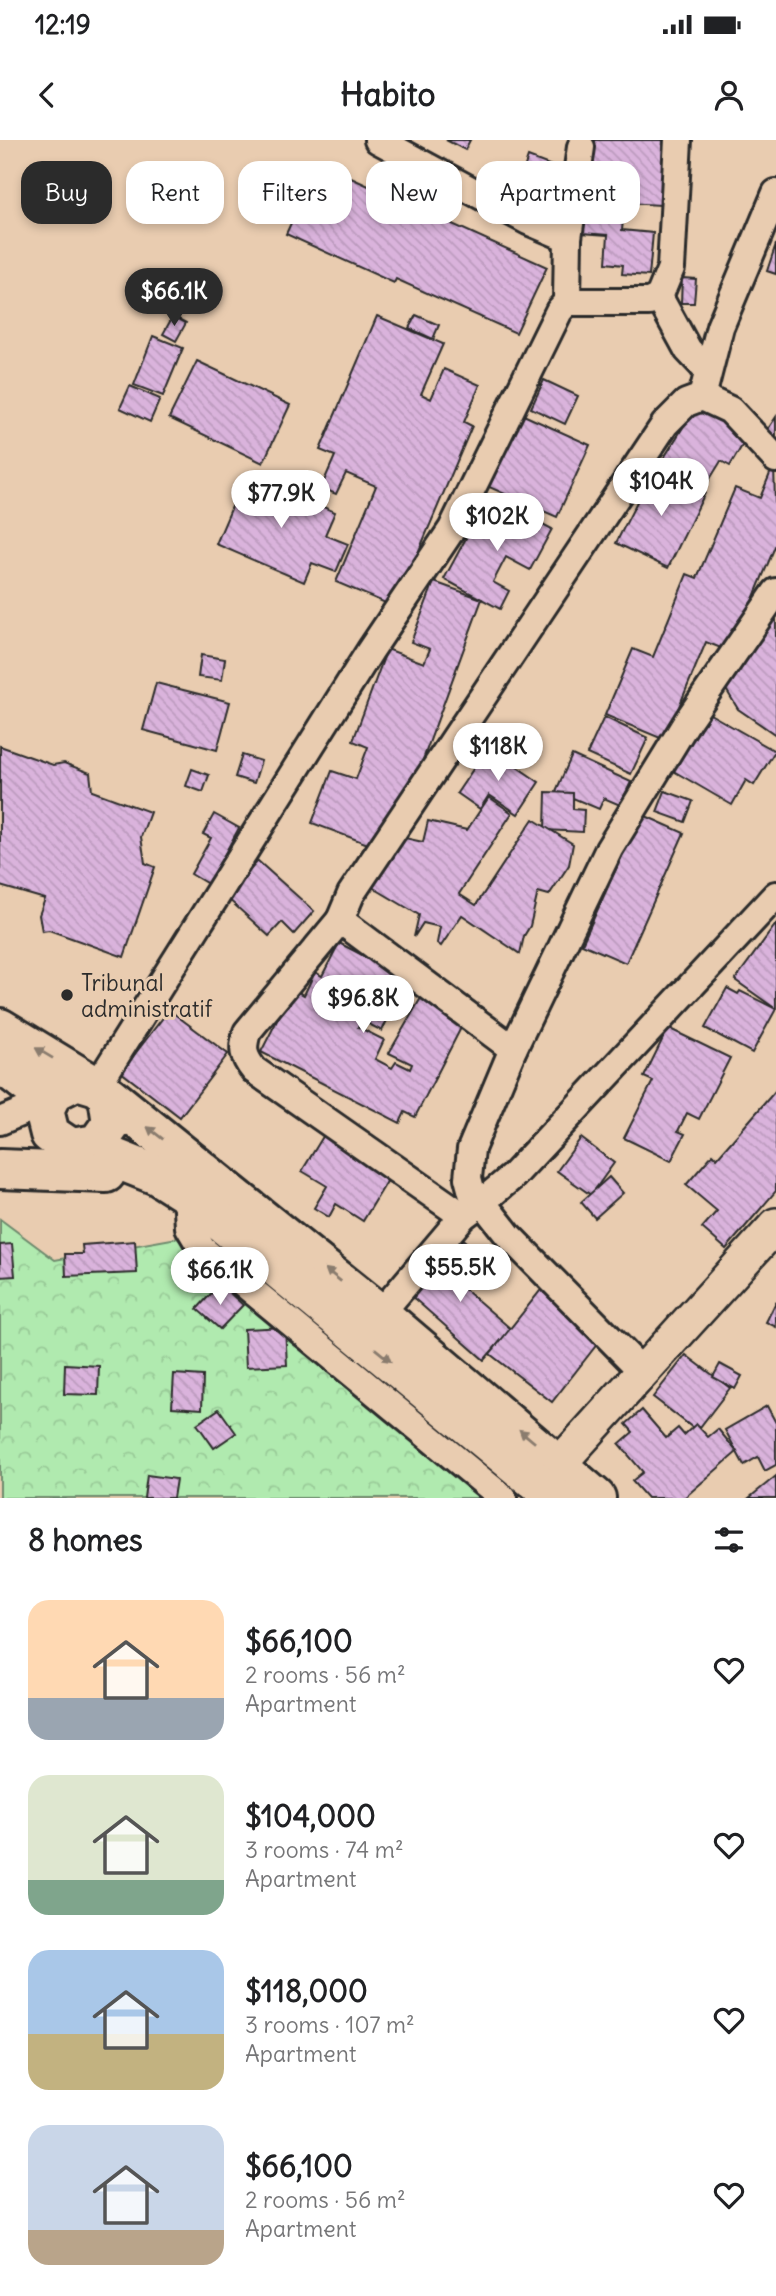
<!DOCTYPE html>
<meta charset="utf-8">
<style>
:root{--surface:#fff;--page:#f2f2f2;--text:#202124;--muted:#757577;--accent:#2b2b2b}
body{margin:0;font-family:Delius,sans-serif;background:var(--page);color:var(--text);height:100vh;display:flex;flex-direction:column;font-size:26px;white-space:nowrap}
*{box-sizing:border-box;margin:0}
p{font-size:23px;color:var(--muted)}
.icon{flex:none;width:38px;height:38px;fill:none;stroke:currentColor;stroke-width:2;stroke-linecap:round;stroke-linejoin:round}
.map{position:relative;height:1358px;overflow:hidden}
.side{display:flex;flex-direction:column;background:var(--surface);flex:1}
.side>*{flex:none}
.top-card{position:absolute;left:21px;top:21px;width:735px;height:63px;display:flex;gap:14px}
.price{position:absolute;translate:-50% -60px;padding:0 16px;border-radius:24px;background:#fff;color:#222;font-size:23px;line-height:46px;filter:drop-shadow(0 2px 4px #0008)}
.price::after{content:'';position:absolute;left:50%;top:42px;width:21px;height:16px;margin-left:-10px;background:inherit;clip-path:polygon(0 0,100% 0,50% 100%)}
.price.selected{background:var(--accent);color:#fff}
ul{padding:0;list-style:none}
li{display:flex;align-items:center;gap:21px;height:175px;padding:0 28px}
li span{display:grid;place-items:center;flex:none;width:196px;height:140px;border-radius:21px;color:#555}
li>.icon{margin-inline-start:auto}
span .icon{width:84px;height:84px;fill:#fffc;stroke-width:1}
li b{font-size:30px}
h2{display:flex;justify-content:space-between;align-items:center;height:84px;padding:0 28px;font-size:30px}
.pill{padding:0 24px;border-radius:21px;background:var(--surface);box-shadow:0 4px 10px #0003;font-size:24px;line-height:63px}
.pill.selected{background:var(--accent);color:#fff}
.status{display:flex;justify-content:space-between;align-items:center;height:49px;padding:0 35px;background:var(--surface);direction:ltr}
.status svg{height:19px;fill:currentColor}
header{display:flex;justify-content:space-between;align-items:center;height:91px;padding:0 28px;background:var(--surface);font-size:32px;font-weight:800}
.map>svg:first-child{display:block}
</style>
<div class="status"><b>12:19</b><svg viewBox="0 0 49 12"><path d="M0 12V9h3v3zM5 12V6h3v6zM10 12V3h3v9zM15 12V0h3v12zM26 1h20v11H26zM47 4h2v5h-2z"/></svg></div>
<header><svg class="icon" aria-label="back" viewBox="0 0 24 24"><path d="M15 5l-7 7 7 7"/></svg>Habito<svg class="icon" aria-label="person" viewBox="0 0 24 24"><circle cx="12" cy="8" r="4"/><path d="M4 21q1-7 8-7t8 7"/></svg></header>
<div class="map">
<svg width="776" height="1358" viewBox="0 0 776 1358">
<defs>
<pattern id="forest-crowns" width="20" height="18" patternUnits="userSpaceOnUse" patternTransform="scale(1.75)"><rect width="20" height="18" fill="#b0eaaf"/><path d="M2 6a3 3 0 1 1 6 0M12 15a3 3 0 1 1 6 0" fill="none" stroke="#98c997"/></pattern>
<pattern id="building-back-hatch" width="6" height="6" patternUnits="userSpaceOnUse" patternTransform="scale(1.75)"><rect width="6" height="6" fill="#dab3dc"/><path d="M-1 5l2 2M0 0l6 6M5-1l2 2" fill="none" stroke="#bb9abd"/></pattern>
</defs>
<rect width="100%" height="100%" fill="#e9ccb0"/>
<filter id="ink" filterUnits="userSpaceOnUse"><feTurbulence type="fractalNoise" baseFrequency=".0143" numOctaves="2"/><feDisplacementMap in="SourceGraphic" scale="14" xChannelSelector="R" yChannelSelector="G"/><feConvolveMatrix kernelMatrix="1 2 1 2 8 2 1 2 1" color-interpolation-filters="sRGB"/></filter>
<g filter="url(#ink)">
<path fill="url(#forest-crowns)" stroke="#6e8a6d" stroke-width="2" d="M0,1079L55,1120L177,1098L489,1358H0Z"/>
<g fill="url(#building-back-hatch)" stroke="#2b2b2b" stroke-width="2">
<path d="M446,0H470L465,10Z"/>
<path d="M595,0H667L661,65L625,63L622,90L653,93L649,136L622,134L623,125L606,123L608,95L582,93Z"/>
<path d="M528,17L565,31L553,62L517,49Z"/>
<path d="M318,23L547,127L516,193L396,139L394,143L286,94Z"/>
<path d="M776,104V134L767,131Z"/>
<path d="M682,138L696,139L694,163H681Z"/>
<path d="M416,175L439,185L433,199L409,188Z"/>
<path d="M173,176L186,183L176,201L163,194Z"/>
<path d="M377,176L443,204L421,254L431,259L444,229L480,245L464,282L472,286L395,467L336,442L376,346L346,333L336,354L321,348L335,316L320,310Z"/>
<path d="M153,196L183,208L163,256L134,245Z"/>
<path d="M197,221L290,265L263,323L169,278Z"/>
<path d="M544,240L578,256L565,284L531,268Z"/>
<path d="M130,246L160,259L150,282L120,268Z"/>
<path d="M702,257L736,278L730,289L746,299L730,326L721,321L705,347L662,321Z"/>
<path d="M519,273L590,305L557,377L487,346Z"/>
<path d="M776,277V315L765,307L768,289Z"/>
<path d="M774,324L776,404L731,512L706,502L665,600L605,575L633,509L653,517L687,434L697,438L735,348L760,358Z"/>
<path d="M654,328L705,353L668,428L616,403Z"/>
<path d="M246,334L335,372L325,395L348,404L336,432L312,423L304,442L216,404Z"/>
<path d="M499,361L552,389L530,430L506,417L493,442L509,451L500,469L444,439L472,387L482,392Z"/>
<path d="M434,442L482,459L389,712L312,683L332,631L356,639L368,607L353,601L387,509L424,523L430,509L411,502Z"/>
<path d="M776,463V595L738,569L721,541Z"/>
<path d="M201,515L225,519L222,540L198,537Z"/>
<path d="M156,543L230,562L217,610L143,590Z"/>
<path d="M710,574L775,611L754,645L746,640L732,665L670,629L699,580L705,583Z"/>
<path d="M604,577L648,598L631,634L587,614Z"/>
<path d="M0,606L53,625L64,623L90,633L92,651L150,672L141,697L145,723L155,727L124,817L49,790L42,791L39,775L45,759L0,746Z"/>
<path d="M488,607L539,642L518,674L489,655L480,669L457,653Z"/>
<path d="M242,615L261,621L254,643L235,637Z"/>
<path d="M572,615L631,642L620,665L604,658L599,669L556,651Z"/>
<path d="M192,629L209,635L203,652L186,646Z"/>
<path d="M665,651L693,661L685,682L657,672Z"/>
<path d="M546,652L573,653V669L584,670L583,692L545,690Z"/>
<path d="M489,657L512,673L459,754L476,765L533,679L573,704L569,725L549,755L538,752L530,786L524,796L520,814L462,775L441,806L437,803L440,787L423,783L414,797L419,775L372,747L405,698L423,702L428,681L467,690Z"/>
<path d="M214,674L239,688L208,744L191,734L211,698L203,694Z"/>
<path d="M641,674L684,693L626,823L582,804Z"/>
<path d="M258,721L314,771L294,794L282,782L269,796L226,757Z"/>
<path d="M776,784V869L735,840Z"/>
<path d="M339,803L407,838L382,891L361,880L358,887L384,900L375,919L392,928L396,922L410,929L412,924L389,913L425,851L465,880L415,977L405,972L400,983L261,912L293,849L304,855L315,832L322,836Z"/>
<path d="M727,848L738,854L740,851L776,869L752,913L705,888Z"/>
<path d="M169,870L228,914L180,977L121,932Z"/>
<path d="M668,888L730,918L699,979L687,973L678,991L685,994L671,1021L624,998L653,941L644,937Z"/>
<path d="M776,950V1051L726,1109L702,1088L717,1071L686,1045L713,1014L717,1018Z"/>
<path d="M333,980L400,1020L363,1081L336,1064L329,1077L314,1068L327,1046L302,1031Z"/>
<path d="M581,998L614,1023L591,1055L557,1031Z"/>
<path d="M609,1037L623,1053L595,1078L581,1062Z"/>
<path d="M460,1097L478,1112L468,1122L462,1117L447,1134L511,1189L484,1220L409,1154Z"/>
<path d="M135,1101L137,1133L66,1136L65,1114H83L82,1105Z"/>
<path d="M12,1104L15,1136L0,1137V1105Z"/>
<path d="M220,1144L243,1165L220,1189L197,1169Z"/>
<path d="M544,1146L605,1194L552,1262L490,1214Z"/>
<path d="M776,1162V1187L766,1182Z"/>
<path d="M285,1187L287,1225L246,1227L244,1189Z"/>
<path d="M686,1215L730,1248L697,1291L653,1257Z"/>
<path d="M65,1224L99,1226L98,1255L64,1254Z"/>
<path d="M720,1224L742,1236L735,1249L713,1237Z"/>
<path d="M174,1234L203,1236L202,1269L172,1267Z"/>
<path d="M767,1266L776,1283V1325L765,1331L758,1317L744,1325L725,1290Z"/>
<path d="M219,1269L236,1293L214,1308L197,1284Z"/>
<path d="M642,1270L666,1298L678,1288L684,1295L696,1284L708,1297L718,1289L737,1312L684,1358H647L632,1341L643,1332L619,1304L633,1292L626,1284Z"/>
<path d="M147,1335L176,1339L173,1358H144Z"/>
<path d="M776,1336V1358H749Z"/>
</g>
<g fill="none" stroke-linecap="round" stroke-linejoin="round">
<g stroke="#2b2b2b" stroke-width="32">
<g id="minor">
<path d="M378,0L528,81L568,98"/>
<path d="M659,157L688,210L706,229"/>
<path d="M567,162L568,98L581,7"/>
<path d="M702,257L720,187L776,53"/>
<path d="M340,780L247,892C242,909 243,916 254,930L463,1076"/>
<path d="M513,909L340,780L351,754L665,284L686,263L702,257L730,270L776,319"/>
<path d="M97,946L370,511L452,389L559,171L567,162H649L659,157L671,128L678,0"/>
<path d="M0,981L46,962"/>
<path d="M187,1054L189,1087L202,1109L503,1358"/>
<path d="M380,1174L463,1076L482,1062L472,1053L468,1038L471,1009L513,909L609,709L688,580L776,452"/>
<path d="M643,1232L508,1095L482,1062L513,1036L776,755"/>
</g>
</g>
<g stroke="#2b2b2b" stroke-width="38">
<path id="tertiary" d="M541,1344L776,1085"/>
</g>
<g stroke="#2b2b2b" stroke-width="44">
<g id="secondary">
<path d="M0,888L87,941"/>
<path d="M0,923L47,959"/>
<path d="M108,957L112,983L97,1004L71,1008L50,994L44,970L53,952L77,940L97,946L380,1174L596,1358"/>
<path d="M89,1008L157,1035L187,1054L556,1358"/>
<path d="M0,1029L106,1033"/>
</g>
</g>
<use href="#minor" stroke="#e9ccb0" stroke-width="26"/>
<use href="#tertiary" stroke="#e9ccb0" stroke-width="33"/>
<use href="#secondary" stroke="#e9ccb0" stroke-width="38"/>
</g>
<defs><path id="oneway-solid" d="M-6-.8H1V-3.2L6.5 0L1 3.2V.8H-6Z" transform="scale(1.75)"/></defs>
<g fill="#8a7c6e">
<use href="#oneway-solid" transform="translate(44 913) rotate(-149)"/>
<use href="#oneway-solid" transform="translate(155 993) rotate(-142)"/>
<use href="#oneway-solid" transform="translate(333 1135) rotate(-141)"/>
<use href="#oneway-solid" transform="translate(383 1215) rotate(39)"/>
<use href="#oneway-solid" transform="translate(527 1296) rotate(-140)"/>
</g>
</g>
<circle fill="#2b2b2b" stroke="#e9ccb0" stroke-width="2.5" cx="67" cy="855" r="7"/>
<g text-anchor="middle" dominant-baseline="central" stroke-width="6" stroke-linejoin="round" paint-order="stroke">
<g font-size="23" fill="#2b2b2b" stroke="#e9ccb0" text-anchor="start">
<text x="81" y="842">Tribunal<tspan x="81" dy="26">administratif</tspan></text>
</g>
</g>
</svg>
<b class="price selected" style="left:174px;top:188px">$66.1K</b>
<b class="price" style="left:661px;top:378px">$104K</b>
<b class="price" style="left:281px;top:390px">$77.9K</b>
<b class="price" style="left:497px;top:413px">$102K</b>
<b class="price" style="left:498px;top:643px">$118K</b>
<b class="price" style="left:363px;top:895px">$96.8K</b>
<b class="price" style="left:460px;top:1164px">$55.5K</b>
<b class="price" style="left:220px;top:1167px">$66.1K</b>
<div class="top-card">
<a class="pill selected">Buy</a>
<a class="pill">Rent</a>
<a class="pill">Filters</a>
<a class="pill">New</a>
<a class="pill">Apartment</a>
</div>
</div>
<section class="side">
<h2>8 homes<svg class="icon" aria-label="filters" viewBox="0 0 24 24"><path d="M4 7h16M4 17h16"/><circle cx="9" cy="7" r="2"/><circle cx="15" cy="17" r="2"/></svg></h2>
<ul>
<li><span style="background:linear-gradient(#ffd9b3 70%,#9aa5b1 0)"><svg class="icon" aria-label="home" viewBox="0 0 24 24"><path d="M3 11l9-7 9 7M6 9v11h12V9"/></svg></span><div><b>$66,100</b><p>2 rooms · 56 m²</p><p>Apartment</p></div><svg class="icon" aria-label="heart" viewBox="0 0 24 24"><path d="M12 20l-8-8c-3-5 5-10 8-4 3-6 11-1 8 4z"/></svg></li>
<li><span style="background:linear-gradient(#dfe7d0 75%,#7fa58c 0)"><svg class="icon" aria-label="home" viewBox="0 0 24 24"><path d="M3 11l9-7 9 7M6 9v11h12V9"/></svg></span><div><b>$104,000</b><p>3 rooms · 74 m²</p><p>Apartment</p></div><svg class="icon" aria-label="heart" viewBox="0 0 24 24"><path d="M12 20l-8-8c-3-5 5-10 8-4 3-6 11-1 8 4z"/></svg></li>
<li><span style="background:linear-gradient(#a9c7e8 60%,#c2b280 0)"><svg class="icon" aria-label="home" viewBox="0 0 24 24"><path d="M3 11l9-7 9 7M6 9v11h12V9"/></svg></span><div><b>$118,000</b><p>3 rooms · 107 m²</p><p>Apartment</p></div><svg class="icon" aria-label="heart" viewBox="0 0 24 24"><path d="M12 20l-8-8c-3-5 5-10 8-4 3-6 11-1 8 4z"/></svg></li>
<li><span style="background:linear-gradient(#c9d6e8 75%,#b9a48a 0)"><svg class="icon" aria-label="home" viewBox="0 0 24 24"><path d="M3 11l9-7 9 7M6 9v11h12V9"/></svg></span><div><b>$66,100</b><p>2 rooms · 56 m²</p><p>Apartment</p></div><svg class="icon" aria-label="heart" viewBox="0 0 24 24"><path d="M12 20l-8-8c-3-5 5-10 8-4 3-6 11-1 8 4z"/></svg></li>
</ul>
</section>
